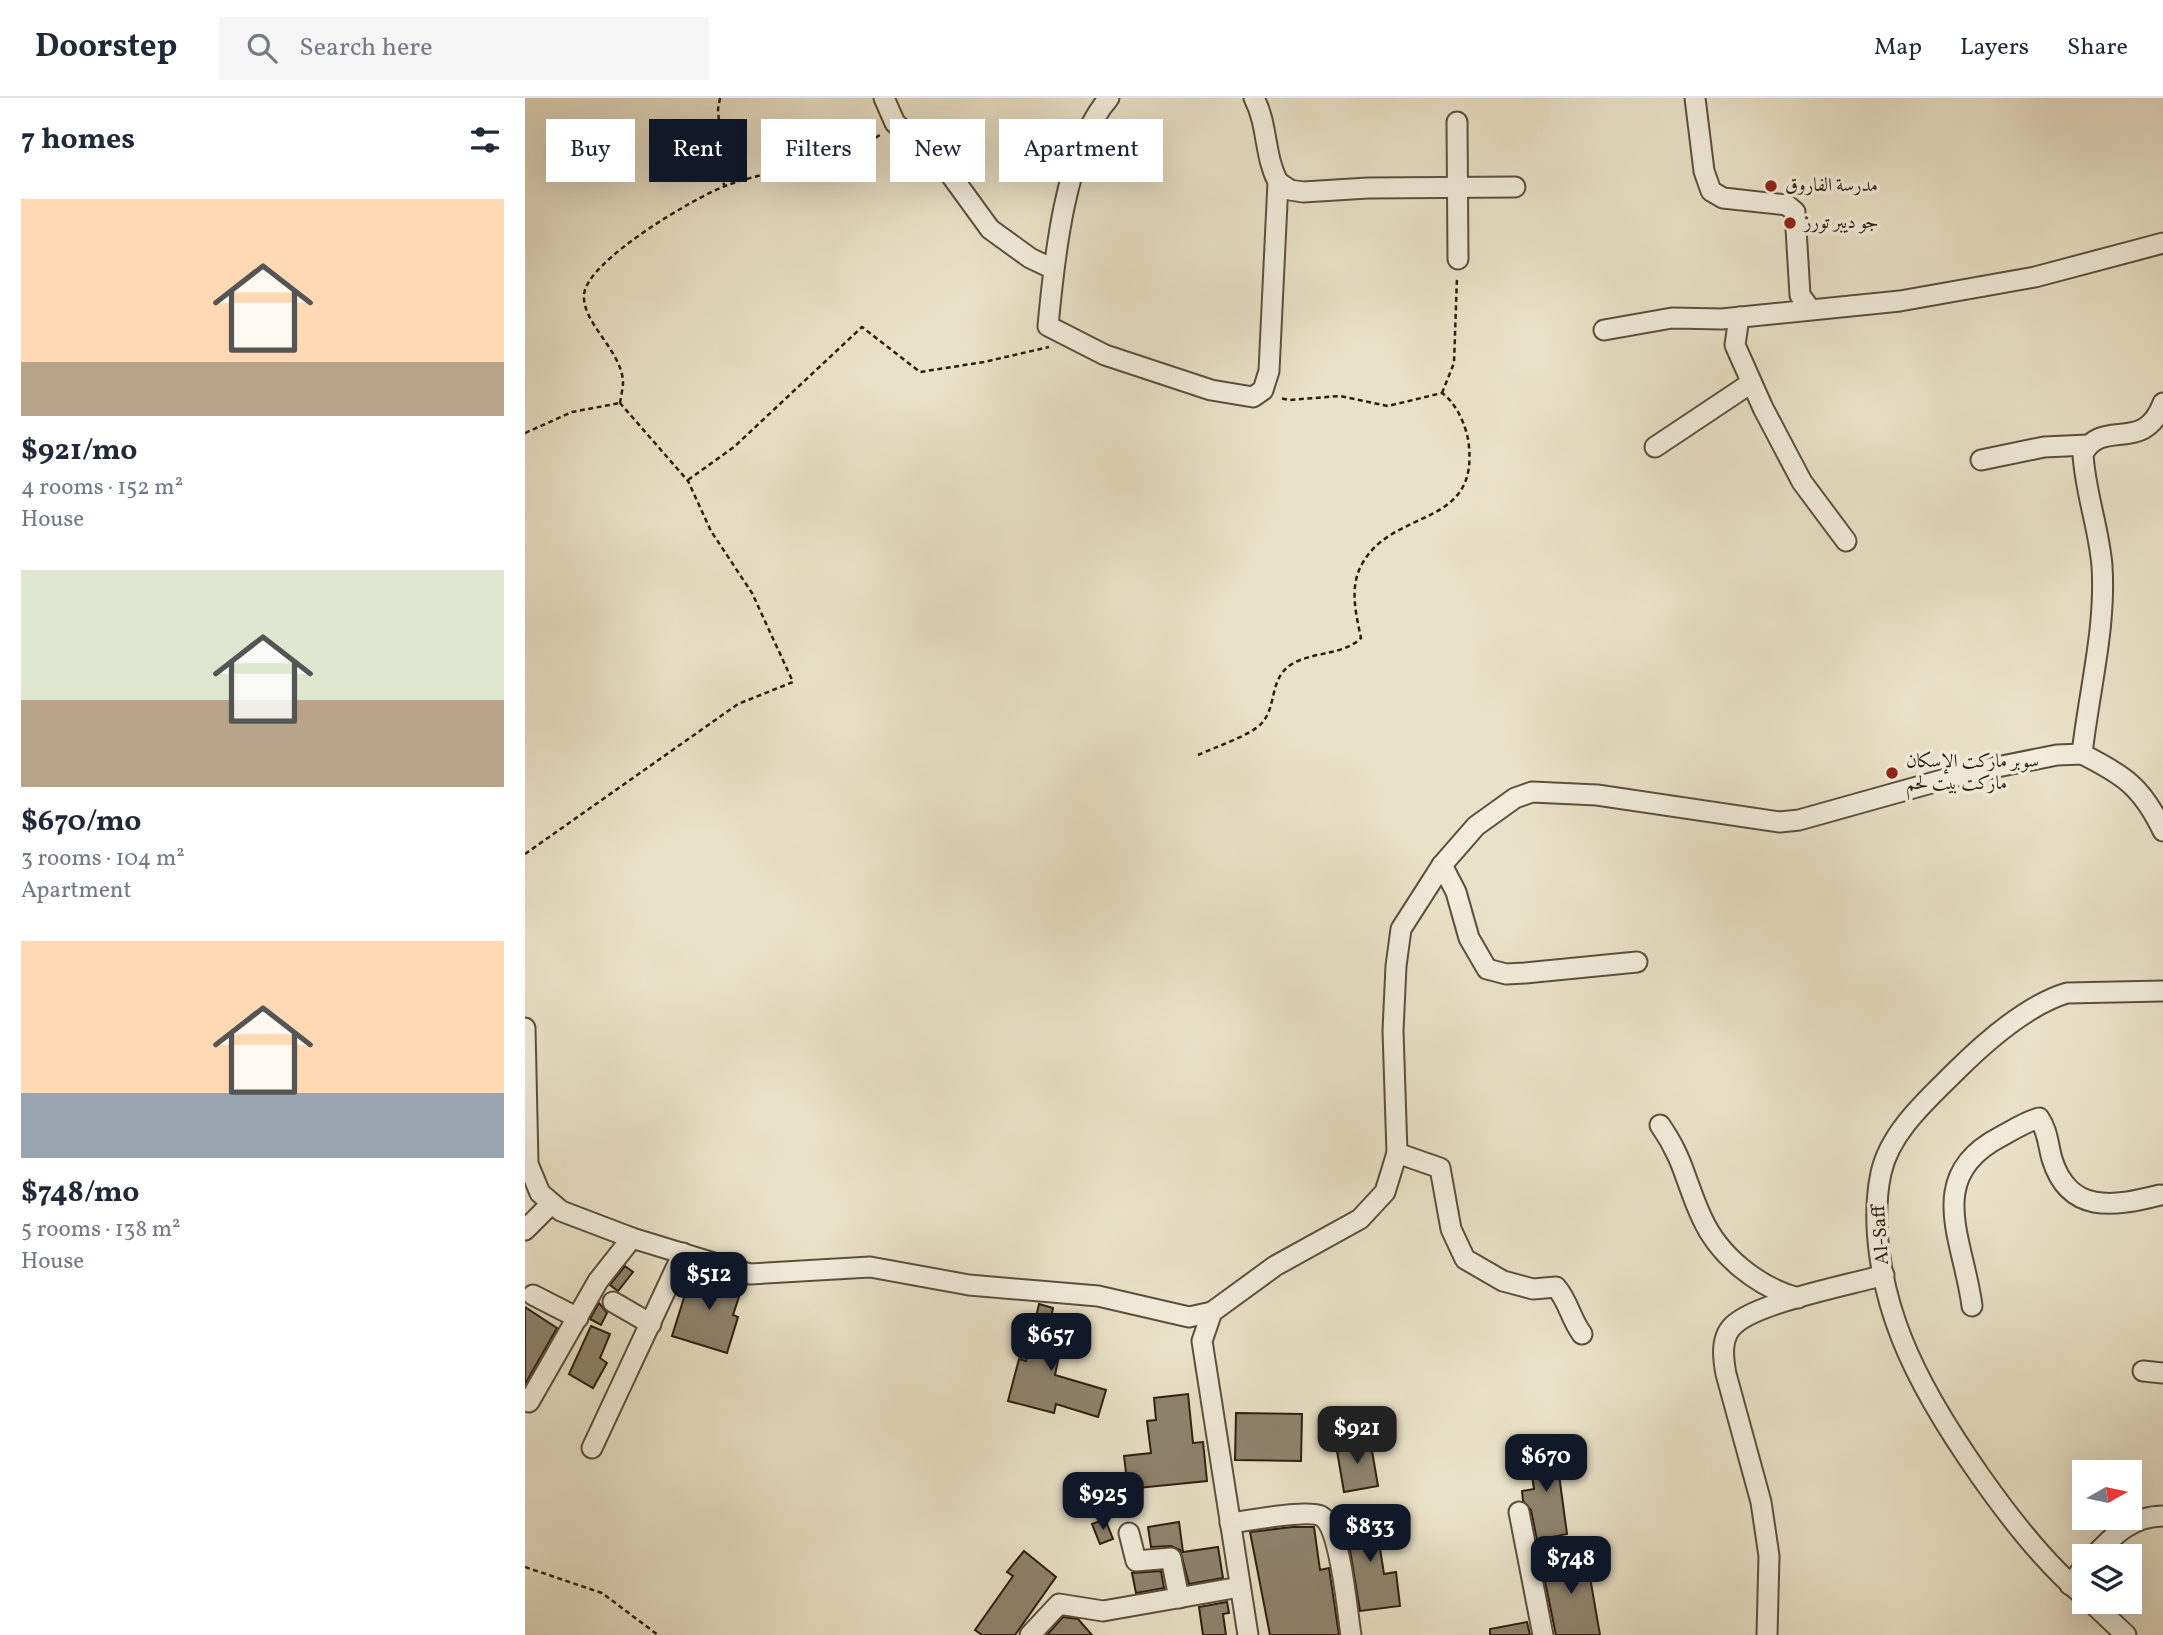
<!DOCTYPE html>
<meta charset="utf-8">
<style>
:root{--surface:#fff;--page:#f6f6f7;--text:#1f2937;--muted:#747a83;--line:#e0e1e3;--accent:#111827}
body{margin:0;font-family:Vollkorn,Amiri,serif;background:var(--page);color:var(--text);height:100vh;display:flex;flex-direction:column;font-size:26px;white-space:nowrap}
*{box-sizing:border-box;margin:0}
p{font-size:23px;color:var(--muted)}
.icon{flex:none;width:38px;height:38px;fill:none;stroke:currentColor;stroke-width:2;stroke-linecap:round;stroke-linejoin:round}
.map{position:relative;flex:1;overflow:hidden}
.sheet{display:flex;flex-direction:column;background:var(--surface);width:525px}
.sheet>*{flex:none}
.guide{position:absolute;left:21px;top:21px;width:665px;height:63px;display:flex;gap:14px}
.needle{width:46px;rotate:81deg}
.controls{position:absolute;left:1547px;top:1362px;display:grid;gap:14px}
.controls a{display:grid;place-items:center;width:70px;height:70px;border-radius:0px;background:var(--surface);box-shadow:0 7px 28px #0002;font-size:35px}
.price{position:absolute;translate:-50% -60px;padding:0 16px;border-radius:14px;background:var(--accent);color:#fff;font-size:23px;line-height:46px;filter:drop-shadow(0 2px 4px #0008)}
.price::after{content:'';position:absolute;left:50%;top:42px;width:21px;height:16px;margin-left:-10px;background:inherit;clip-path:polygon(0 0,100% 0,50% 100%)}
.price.selected{background:#222;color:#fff}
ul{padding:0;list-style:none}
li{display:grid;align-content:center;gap:14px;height:371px;padding:0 21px}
li span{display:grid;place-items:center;height:217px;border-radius:0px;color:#555}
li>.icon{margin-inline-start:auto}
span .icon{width:126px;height:126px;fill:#fffc;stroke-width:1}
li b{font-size:30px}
h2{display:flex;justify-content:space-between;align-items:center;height:84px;padding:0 21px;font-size:30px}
.tag{padding:0 24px;border-radius:0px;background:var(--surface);box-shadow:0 7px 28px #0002;font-size:24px;line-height:63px}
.tag.selected{background:var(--accent);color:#fff}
header{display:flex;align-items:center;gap:42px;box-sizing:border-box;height:98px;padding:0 35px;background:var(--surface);border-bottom:2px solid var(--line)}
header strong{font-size:33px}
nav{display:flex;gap:38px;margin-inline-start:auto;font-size:24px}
.search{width:490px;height:63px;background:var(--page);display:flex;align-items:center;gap:18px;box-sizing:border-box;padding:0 24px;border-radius:0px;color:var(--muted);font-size:26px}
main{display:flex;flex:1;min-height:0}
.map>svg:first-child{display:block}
</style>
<header>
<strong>Doorstep</strong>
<div class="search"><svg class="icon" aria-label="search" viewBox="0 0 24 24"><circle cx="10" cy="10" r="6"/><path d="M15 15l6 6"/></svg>Search here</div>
<nav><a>Map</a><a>Layers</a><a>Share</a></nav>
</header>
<main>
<section class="sheet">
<h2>7 homes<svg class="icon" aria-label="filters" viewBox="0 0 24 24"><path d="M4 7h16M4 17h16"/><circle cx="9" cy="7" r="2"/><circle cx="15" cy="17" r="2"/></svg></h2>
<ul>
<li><span style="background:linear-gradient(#ffd9b3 75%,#b9a48a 0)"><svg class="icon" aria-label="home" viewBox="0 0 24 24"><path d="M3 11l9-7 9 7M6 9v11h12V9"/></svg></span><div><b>$921/mo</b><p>4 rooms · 152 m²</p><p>House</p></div></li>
<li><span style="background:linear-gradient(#dfe7d0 60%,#b9a48a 0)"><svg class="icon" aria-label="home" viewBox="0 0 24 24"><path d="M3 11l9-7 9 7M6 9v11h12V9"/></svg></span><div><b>$670/mo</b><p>3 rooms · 104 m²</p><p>Apartment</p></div></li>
<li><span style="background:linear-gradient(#ffd9b3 70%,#9aa5b1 0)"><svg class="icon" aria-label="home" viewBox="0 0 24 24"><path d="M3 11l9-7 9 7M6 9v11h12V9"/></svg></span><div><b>$748/mo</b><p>5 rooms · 138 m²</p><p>House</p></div></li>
</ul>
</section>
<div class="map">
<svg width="1638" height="1537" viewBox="0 0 1638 1537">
<rect width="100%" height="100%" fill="#eae2c8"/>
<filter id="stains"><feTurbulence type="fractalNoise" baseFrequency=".00286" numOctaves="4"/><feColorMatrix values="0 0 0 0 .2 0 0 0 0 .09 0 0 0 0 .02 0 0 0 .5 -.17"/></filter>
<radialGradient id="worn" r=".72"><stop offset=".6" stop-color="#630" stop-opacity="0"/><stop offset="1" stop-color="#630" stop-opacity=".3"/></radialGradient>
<g fill="#8f846f" stroke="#2d1f0e" stroke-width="2">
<path d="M100,1168L108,1174L93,1193L85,1187Z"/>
<path d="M168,1171L218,1187L208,1217L213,1219L202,1255L147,1238Z"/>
<path d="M74,1205L82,1215L76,1227L65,1221Z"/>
<path d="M514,1206L528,1210L526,1221L541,1224L530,1277L581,1292L573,1319L531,1306L529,1315L483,1303L494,1261L501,1263Z"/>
<path d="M0,1209L32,1230L0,1286Z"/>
<path d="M66,1228L85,1236L75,1260L82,1265L68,1290L44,1276Z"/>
<path d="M663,1296L668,1345L678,1344L682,1383L603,1391L599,1358L626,1355L622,1323L631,1322L629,1300Z"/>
<path d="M711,1315L777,1316L776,1363L710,1362Z"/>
<path d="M845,1341L853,1388L819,1394L811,1347Z"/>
<path d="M1030,1347L1042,1436L1012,1442L1006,1412L998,1403L997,1393L1009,1391L1003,1350Z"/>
<path d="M856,1416L860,1444H854L859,1476L871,1474L875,1508L835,1513L825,1452L816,1422Z"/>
<path d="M580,1421L588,1441L575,1446L567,1426Z"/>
<path d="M654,1424L658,1454L693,1449L698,1480L664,1486L655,1452L646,1448L626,1449L623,1429Z"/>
<path d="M767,1429H789L795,1472L804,1470L814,1537H745L725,1434Z"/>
<path d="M499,1453L531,1479L490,1537H457L450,1532L488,1478L482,1474Z"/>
<path d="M1061,1456L1075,1537H1031L1016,1464Z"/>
<path d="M636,1473L639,1490L611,1495L607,1475Z"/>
<path d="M702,1504L704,1515L698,1516L701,1537H678L674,1509Z"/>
<path d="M538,1519L553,1521L567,1537H522Z"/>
<path d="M1002,1524L1005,1537H965V1531Z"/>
</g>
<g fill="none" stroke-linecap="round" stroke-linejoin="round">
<g stroke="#5c503c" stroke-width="23">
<g id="minor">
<path d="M359,0L370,25L417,65L465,131L505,160L528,171"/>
<path d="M584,0C540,50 529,163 523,228L580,257L686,292L728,299L738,292L744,273L753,84C739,57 743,27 729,0"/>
<path d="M1170,0L1179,73L1186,93L1198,100L1262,107L1270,114L1275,197L1285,211"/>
<path d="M932,24L933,161"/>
<path d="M753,84L765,92L778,94L843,90L990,89"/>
<path d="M1214,219L1210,247L1238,310L1277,384L1321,443"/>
<path d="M1079,232L1147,220L1197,221L1375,203L1510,179L1638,145"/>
<path d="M1638,305C1619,357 1577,319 1558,356C1560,394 1574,430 1577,468C1581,531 1564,593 1557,656C1599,677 1617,689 1638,733"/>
<path d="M1130,349L1226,285"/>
<path d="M1456,362L1519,349L1563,347"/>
<path d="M917,767L931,794L944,840L962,871L981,876L1000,875L1112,864"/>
<path d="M0,930L3,1066L15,1095L36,1113L107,1140L225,1176L345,1169L444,1187L573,1198L664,1219L687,1214"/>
<path d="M1135,1027C1160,1063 1160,1084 1177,1120C1194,1158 1233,1189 1273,1200"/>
<path d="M872,1055L915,1070L926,1131L940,1161L978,1183L1008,1191L1031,1189C1044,1204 1045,1220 1057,1236"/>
<path d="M0,1132L25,1107"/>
<path d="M8,1197L53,1220"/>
<path d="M88,1204L126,1226"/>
<path d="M1447,1208C1439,1143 1398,1079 1475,1039C1488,1032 1500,1024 1514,1020C1523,1033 1523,1047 1527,1061C1544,1116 1588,1109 1635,1097"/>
<path d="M1618,1273L1638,1275"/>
<path d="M0,1302L4,1304L73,1183L107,1140"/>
<path d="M67,1350L158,1155"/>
<path d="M994,1414L1018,1537"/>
<path d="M705,1425C723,1423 782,1411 796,1418C816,1429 822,1514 826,1537"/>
<path d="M604,1435L611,1463L646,1460L654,1500"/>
<path d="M1569,1458C1589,1437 1607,1418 1638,1418"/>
<path d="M1545,1487L1559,1469"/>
<path d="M1559,1498C1496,1446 1407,1317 1377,1241C1357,1191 1345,1127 1356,1075C1365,1034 1402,1002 1430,974C1460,944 1502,907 1542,895L1638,893"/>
<path d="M1565,1503L1601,1537"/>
<path d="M505,1537L534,1506L578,1513L715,1489"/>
<path d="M723,1537L677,1243L687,1214L750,1168L835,1121L860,1094L872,1055L868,933L871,868L876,831L917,767L951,728L990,700L1007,694L1072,697L1255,724L1274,722L1442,675L1532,657L1557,656"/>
<path d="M1242,1537L1244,1458L1236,1404L1201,1276C1198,1260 1195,1238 1210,1226C1235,1204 1324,1187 1359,1177"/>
</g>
</g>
<g stroke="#2d1f0e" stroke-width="2.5" stroke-dasharray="5 3.5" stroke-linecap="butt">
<path d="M195,0L193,11L199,87"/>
<path d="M917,295L929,265L932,179"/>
<path d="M95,305C96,298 98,290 98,284C97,253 57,225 59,197C61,163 169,100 200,88C250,69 311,69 356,36"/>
<path d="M0,335L47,314L95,305"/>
<path d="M163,382L209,349L337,229L395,274L459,264L524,249"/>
<path d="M673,657C688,650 726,637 736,626C753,608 743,581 767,566C789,553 817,558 836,540C831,516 824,489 837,466C869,408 957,432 943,341C940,325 930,304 917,295L863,308L815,298L764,302L754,300"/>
<path d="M0,756L213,606L268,584L227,495L186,433L163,383L95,305"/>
<path d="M0,1469L77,1495L133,1537"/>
</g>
<use href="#minor" stroke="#f1ecdb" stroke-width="19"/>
</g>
<g fill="#8f2418" stroke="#f1ecdb" stroke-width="2.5">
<circle cx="1246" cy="88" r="7"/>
<circle cx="1265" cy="125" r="7"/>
<circle cx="1367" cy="675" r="7"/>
</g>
<g text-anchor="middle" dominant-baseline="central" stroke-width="7" stroke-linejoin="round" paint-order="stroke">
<g font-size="19" fill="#2d1f0e" stroke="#f1ecdb" text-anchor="start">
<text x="1260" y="88">مدرسة الفاروق</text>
<text x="1279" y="125">جو ديبر تورز</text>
<text x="1381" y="664">سوبر ماركت الإسكان<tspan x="1381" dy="22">ماركت بيت لحم</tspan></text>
</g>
<g font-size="19" fill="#2d1f0e" stroke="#f1ecdb">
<text transform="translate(1356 1137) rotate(-94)">Al-Saff</text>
</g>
</g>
<rect width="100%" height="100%" filter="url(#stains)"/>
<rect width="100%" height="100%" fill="url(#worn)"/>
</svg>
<div class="controls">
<a><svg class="needle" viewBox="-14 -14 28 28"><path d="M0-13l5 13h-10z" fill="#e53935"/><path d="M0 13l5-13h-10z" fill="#747a83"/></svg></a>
<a><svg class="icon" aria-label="layers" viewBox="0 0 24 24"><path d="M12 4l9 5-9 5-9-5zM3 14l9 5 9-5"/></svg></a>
</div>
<b class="price" style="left:184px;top:1214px">$512</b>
<b class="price" style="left:526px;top:1275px">$657</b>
<b class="price selected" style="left:832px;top:1368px">$921</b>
<b class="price" style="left:1021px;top:1396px">$670</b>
<b class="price" style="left:578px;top:1434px">$925</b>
<b class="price" style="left:845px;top:1466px">$833</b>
<b class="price" style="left:1046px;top:1498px">$748</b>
<div class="guide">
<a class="tag">Buy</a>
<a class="tag selected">Rent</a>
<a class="tag">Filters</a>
<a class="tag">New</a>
<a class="tag">Apartment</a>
</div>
</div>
</main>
